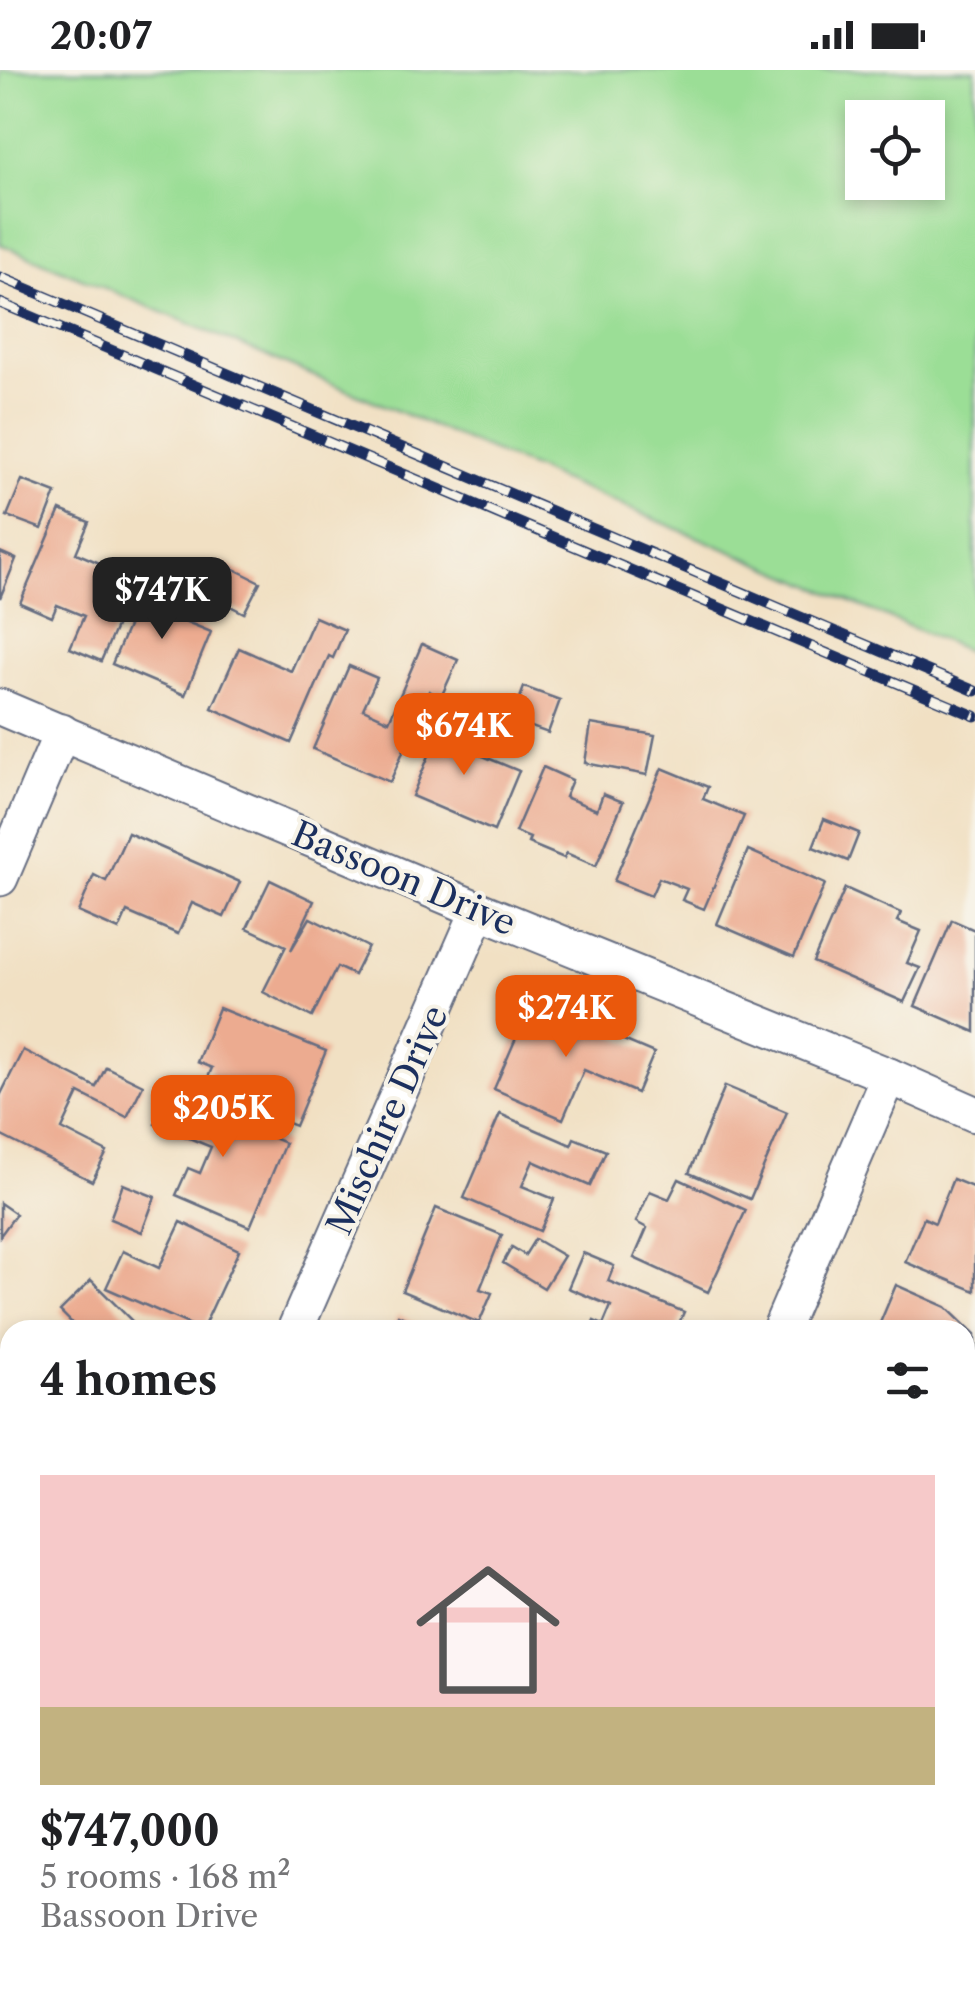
<!DOCTYPE html>
<meta charset="utf-8">
<style>
:root{--surface:#fff;--page:#f2f2f2;--text:#202124;--muted:#757577;--line:#e0e0e0;--accent:#ea580c}
body{margin:0;font-family:"Libre Caslon Text",serif;background:var(--page);color:var(--text);height:100vh;display:flex;flex-direction:column;font-size:38px;white-space:nowrap}
*{box-sizing:border-box;margin:0}
p{font-size:32px;color:var(--muted)}
.icon{flex:none;width:55px;height:55px;fill:none;stroke:currentColor;stroke-width:2;stroke-linecap:round;stroke-linejoin:round}
.map{position:relative;flex:1;overflow:hidden}
.drawer{position:absolute;left:0px;top:1250px;width:975px;height:672px;display:flex;flex-direction:column;background:var(--surface);border-radius:30px 30px 0 0;box-shadow:0 5px 15px #0003}
.drawer>*{flex:none}
.buttons{position:absolute;left:845px;top:30px;display:grid;gap:20px}
.buttons a{display:grid;place-items:center;width:100px;height:100px;border-radius:0px;background:var(--surface);box-shadow:0 5px 15px #0003;font-size:50px}
.price{position:absolute;translate:-50% -85px;padding:0 22px;border-radius:20px;background:var(--accent);color:#fff;font-size:32px;line-height:65px;filter:drop-shadow(0 2px 5px #0008)}
.price::after{content:'';position:absolute;left:50%;top:60px;width:30px;height:22px;margin-left:-15px;background:inherit;clip-path:polygon(0 0,100% 0,50% 100%)}
.price.on{background:#222;color:#fff}
ul{padding:0;list-style:none}
li{display:grid;align-content:center;gap:20px;height:530px;padding:0 40px}
li+li{border-top:2px solid var(--line)}
li span{display:grid;place-items:center;height:310px;border-radius:0px;color:#555}
li>.icon{margin-inline-start:auto}
span .icon{width:180px;height:180px;fill:#fffc;stroke-width:1}
li b{font-size:42px}
h2{display:flex;justify-content:space-between;align-items:center;height:120px;padding:0 40px;font-size:42px}
.status{display:flex;justify-content:space-between;align-items:center;height:70px;padding:0 50px;background:var(--surface);direction:ltr}
.status svg{height:28px;fill:currentColor}
.map>svg:first-child{display:block}
</style>
<div class="status"><b>20:07</b><svg viewBox="0 0 49 12"><path d="M0 12V9h3v3zM5 12V6h3v6zM10 12V3h3v9zM15 12V0h3v12zM26 1h20v11H26zM47 4h2v5h-2z"/></svg></div>
<div class="map">
<svg width="975" height="1921" viewBox="0 0 975 1921">
<rect width="100%" height="100%" fill="#f7f3e8"/>
<filter id="ink" filterUnits="userSpaceOnUse"><feTurbulence type="fractalNoise" baseFrequency=".01" numOctaves="2"/><feDisplacementMap in="SourceGraphic" scale="20" xChannelSelector="R" yChannelSelector="G"/><feConvolveMatrix kernelMatrix="1 2 1 2 8 2 1 2 1" color-interpolation-filters="sRGB"/></filter>
<filter id="wash" filterUnits="userSpaceOnUse"><feTurbulence type="fractalNoise" baseFrequency=".0048" numOctaves="4" result="noise"/><feDisplacementMap in="SourceGraphic" scale="40" xChannelSelector="R" yChannelSelector="G"/><feGaussianBlur stdDeviation="2.25" result="paint"/><feColorMatrix in="noise" values="0 0 0 0 0 0 0 0 0 0 0 0 0 0 0 0 0 1.4 0 .05"/><feComposite in="paint" operator="in"/></filter>
<g filter="url(#wash)">
<rect width="100%" height="100%" fill="#f1e0c3"/>
<path fill="#9bde96" stroke="#5b867a" stroke-width="2.5" fill-rule="evenodd" d="M0,0H975V584L0,174ZM862,48H928V112H862Z"/>
<g id="blocks">
<g fill="#ecab90">
<path d="M22,410L56,423L42,459L7,446Z"/>
<path d="M60,440L89,452L76,483L137,509L101,591L70,578L84,546L57,535L52,547L20,533Z"/>
<path d="M0,482L16,489L0,528Z"/>
<path d="M222,493L260,512L244,543L207,524Z"/>
<path d="M147,512L185,529L177,548L211,562L185,625L112,594Z"/>
<path d="M315,547L345,560L333,588L329,586L291,673L212,638L239,578L291,601Z"/>
<path d="M422,574L458,590L441,627L429,621L390,712L313,679L349,596L377,608L363,639L389,651Z"/>
<path d="M524,617L560,630L548,663L512,650Z"/>
<path d="M446,645L476,657L466,679L519,701L494,761L412,726Z"/>
<path d="M591,654L655,665L647,705L585,693Z"/>
<path d="M543,697L572,710L565,727L597,740L603,724L623,732L596,796L566,783L564,788L528,773L530,768L515,762Z"/>
<path d="M662,698L708,717L703,729L744,746L704,839L682,830L687,819L659,808L651,826L614,811Z"/>
<path d="M824,749L859,763L848,791L813,777Z"/>
<path d="M128,763L240,812L224,847L192,833L178,864L127,842L119,860L78,842L94,805L106,811Z"/>
<path d="M748,780L825,814L794,887L717,854Z"/>
<path d="M270,810L314,831L291,880L310,848L368,877L354,905L337,897L312,947L263,922L286,876L247,858Z"/>
<path d="M845,818L901,843L897,851L921,861L907,893L920,898L904,932L813,892Z"/>
<path d="M952,850L975,860V962L915,936Z"/>
<path d="M532,931L654,983L637,1023L584,1000L563,1049L494,1019Z"/>
<path d="M219,938L326,981L295,1056L203,1019L212,998L197,992Z"/>
<path d="M23,980L96,1017L106,997L143,1015L127,1047L79,1023L62,1059L107,1082L92,1111L0,1065V1026Z"/>
<path d="M725,1016L787,1042L750,1129L689,1103Z"/>
<path d="M168,1023L285,1073L250,1157L176,1125L188,1098L200,1103L211,1077L155,1054Z"/>
<path d="M500,1044L571,1075L574,1068L606,1081L590,1116L533,1091L522,1116L554,1129L540,1161L464,1128Z"/>
<path d="M679,1109L746,1140L708,1222L634,1188L647,1158L636,1152L650,1121L669,1129Z"/>
<path d="M953,1109L975,1118V1221L905,1192L924,1148L935,1153Z"/>
<path d="M123,1114L155,1127L142,1162L110,1149Z"/>
<path d="M0,1133L16,1144L0,1166Z"/>
<path d="M436,1138L502,1165L480,1219L492,1223L479,1253L402,1221Z"/>
<path d="M181,1152L239,1180L202,1260L106,1218L123,1181L159,1198Z"/>
<path d="M535,1169L564,1186L544,1218L503,1193L512,1177L525,1185Z"/>
<path d="M583,1183L614,1196L608,1211L684,1242L676,1260H590L594,1251L603,1255L611,1236L568,1218Z"/>
<path d="M91,1210L141,1260H71L75,1256L60,1241Z"/>
<path d="M896,1215L946,1237L975,1265V1292L965,1283V1260H877Z"/>
<path d="M398,1245L430,1260H391Z"/>
<path d="M3,1339L10,1347V1404L0,1391V1341Z"/>
<path d="M975,1528V1621L965,1617V1552Z"/>
<path d="M971,1632L975,1634V1723L965,1745V1645Z"/>
<path d="M0,1689L10,1701V1754L0,1743Z"/>
<path d="M0,1857L10,1867V1900L0,1910Z"/>
<path d="M59,1912H131L137,1921H65Z"/>
<path d="M453,1912H541L548,1921H443Z"/>
<path d="M569,1912H619L621,1915L615,1921H576Z"/>
<path d="M795,1912H888L881,1921H805Z"/>
</g>
</g>
</g>
<g filter="url(#ink)">
<use href="#blocks" fill-opacity="0" stroke="#666d81" stroke-width="2.5"/>
<g fill="none" stroke-linecap="round" stroke-linejoin="round">
<g stroke="#666d81" stroke-width="39">
<g id="minor">
<path d="M0,637L479,840L889,1006L975,1044"/>
<path d="M0,808L62,662"/>
<path d="M295,1260L479,840"/>
<path d="M780,1260L889,1006"/>
<path d="M0,1565L10,1558"/>
<path d="M301,1921L312,1912"/>
</g>
</g>
<use href="#minor" stroke="#fff" stroke-width="35"/>
<g stroke="#1b2f5e" stroke-width="11">
<g id="rail">
<path d="M0,207L975,621"/>
<path d="M0,233L975,646"/>
</g>
</g>
<use href="#rail" stroke="#f7f3e8" stroke-width="8" stroke-dasharray="22" stroke-linecap="butt"/>
</g>
</g>
<g text-anchor="middle" dominant-baseline="central" stroke-width="8" stroke-linejoin="round" paint-order="stroke">
<g font-size="35" fill="#1b2f5e" stroke="#f7f3e8">
<text transform="translate(404 808) rotate(23)">Bassoon Drive</text>
<text transform="translate(387 1050) rotate(-66)">Mischire Drive</text>
</g>
</g>
</svg>
<div class="buttons">
<a><svg class="icon" aria-label="locate" viewBox="0 0 24 24"><circle cx="12" cy="12" r="6"/><path d="M12 2v4M12 18v4M2 12h4M18 12h4"/></svg></a>
</div>
<b class="price on" style="left:162px;top:572px">$747K</b>
<b class="price" style="left:464px;top:708px">$674K</b>
<b class="price" style="left:566px;top:990px">$274K</b>
<b class="price" style="left:223px;top:1090px">$205K</b>
<section class="drawer">
<h2>4 homes<svg class="icon" aria-label="filters" viewBox="0 0 24 24"><path d="M4 7h16M4 17h16"/><circle cx="9" cy="7" r="2"/><circle cx="15" cy="17" r="2"/></svg></h2>
<ul>
<li><span style="background:linear-gradient(#f6c9c9 75%,#c2b280 0)"><svg class="icon" aria-label="home" viewBox="0 0 24 24"><path d="M3 11l9-7 9 7M6 9v11h12V9"/></svg></span><div><b>$747,000</b><p>5 rooms · 168 m²</p><p>Bassoon Drive</p></div></li>
</ul>
</section>
</div>
